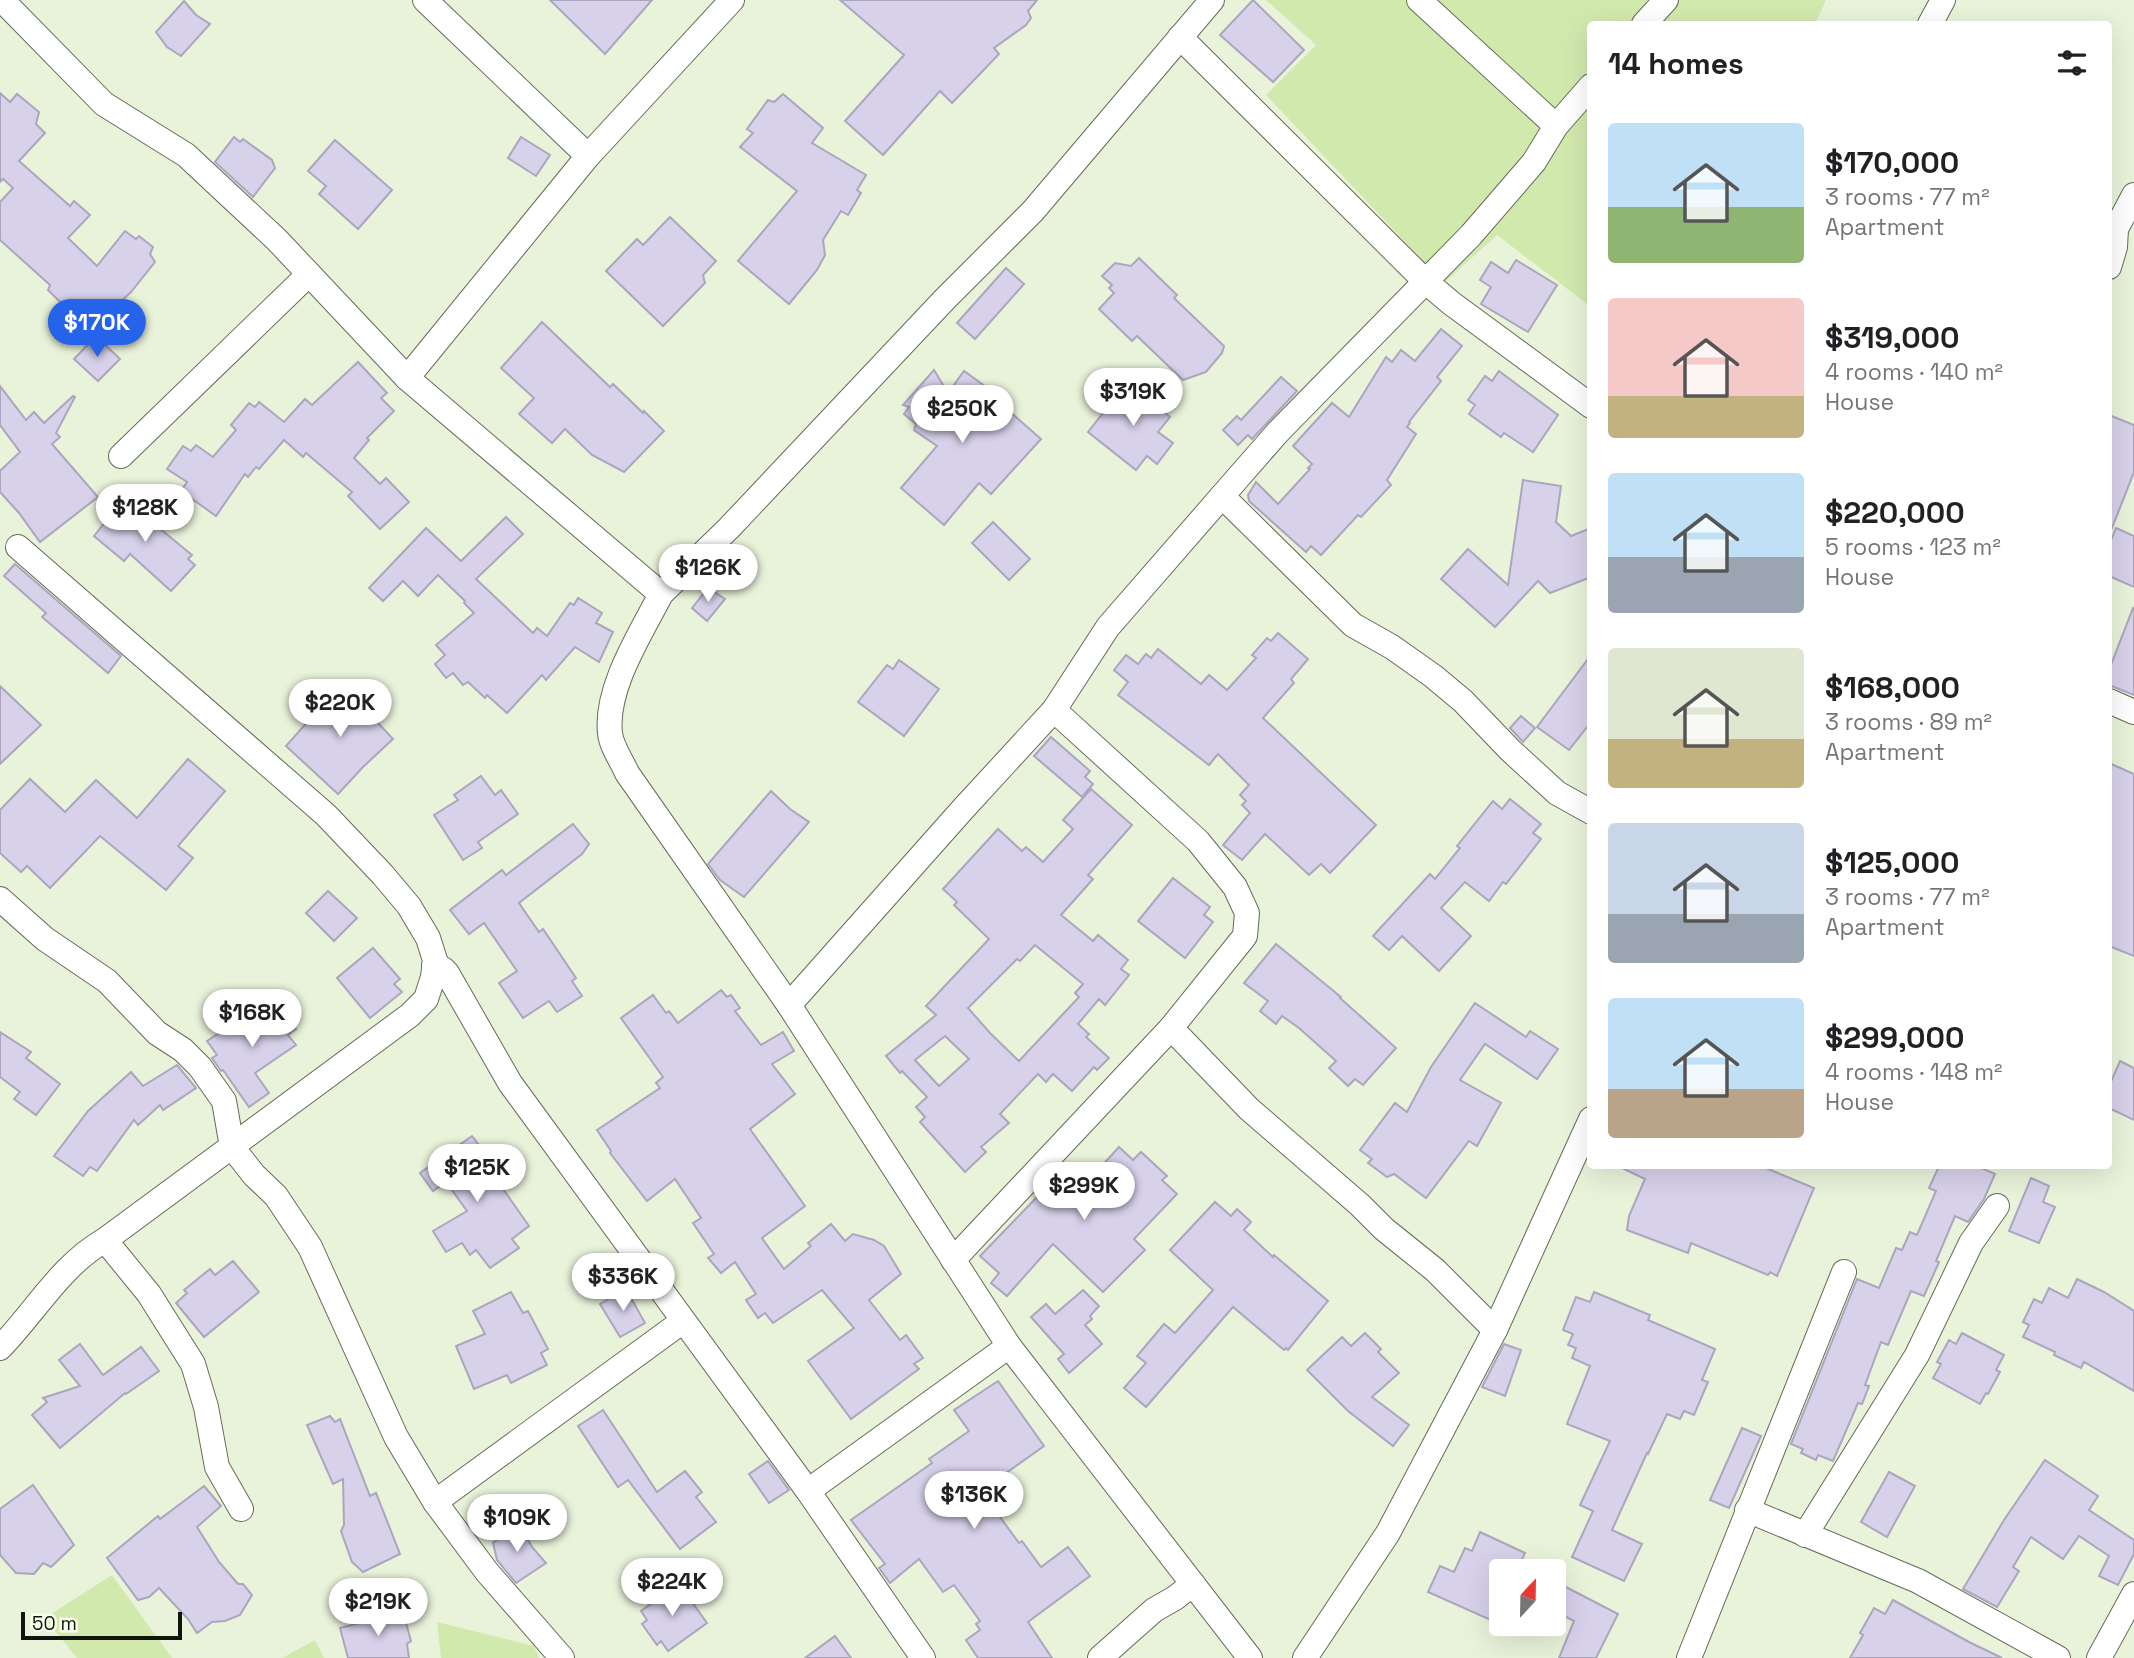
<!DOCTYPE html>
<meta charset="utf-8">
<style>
:root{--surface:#fff;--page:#f6f6f6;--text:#202124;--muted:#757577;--accent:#2563eb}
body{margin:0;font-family:"Space Grotesk",sans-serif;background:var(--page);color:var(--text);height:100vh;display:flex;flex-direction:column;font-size:26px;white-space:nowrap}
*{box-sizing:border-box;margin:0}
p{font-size:23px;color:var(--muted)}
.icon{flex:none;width:38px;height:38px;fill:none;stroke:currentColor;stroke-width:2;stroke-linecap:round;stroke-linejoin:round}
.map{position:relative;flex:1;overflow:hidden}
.side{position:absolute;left:1587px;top:21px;width:525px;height:1148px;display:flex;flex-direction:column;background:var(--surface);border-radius:7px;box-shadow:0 7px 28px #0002}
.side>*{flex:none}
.needle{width:46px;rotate:22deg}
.controls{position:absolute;left:1489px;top:1559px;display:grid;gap:14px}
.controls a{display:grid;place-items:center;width:77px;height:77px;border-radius:7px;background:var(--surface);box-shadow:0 7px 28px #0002;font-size:35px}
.scale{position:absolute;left:21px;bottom:18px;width:161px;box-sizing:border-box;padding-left:7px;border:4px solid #12150d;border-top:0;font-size:19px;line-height:24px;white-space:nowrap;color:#12150d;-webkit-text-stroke:5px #f7ffeb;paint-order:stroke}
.price{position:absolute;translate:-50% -60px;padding:0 16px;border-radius:24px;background:#fff;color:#222;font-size:23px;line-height:46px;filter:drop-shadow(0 2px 4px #0008)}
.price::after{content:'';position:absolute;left:50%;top:42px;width:21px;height:16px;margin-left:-10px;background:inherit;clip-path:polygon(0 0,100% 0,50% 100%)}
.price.active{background:var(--accent);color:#fff}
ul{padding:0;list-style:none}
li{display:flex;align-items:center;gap:21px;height:175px;padding:0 21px}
li span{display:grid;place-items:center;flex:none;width:196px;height:140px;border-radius:7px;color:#555}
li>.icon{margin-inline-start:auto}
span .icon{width:84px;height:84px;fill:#fffc;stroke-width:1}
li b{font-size:30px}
h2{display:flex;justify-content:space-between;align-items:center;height:84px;padding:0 21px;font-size:30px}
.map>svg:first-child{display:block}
</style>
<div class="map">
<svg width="2134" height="1658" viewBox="0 0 2134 1658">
<rect width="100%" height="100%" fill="#e9f3da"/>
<g fill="#d2e9ae">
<path d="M1266,0H1826L1815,24H1591V307L1497,235L1444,283L1266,95L1316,45Z"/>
<path d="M112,1575L172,1658H77L45,1618Z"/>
<path d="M437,1622L534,1646L539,1658H441Z"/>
<path d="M315,1640L324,1658H282Z"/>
</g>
<g fill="#d7d1ea" stroke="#aba6be" stroke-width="2" fill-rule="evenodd">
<path d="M550,0H652L605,54Z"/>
<path d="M840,0H1037L1028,11L1031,18L1026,25L994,48L999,54L952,103L940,91L883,155L845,121L904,55Z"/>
<path d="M1253,0L1304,50L1273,82L1220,35Z"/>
<path d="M184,1L196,15L210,24L181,56L167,47L156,32Z"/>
<path d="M0,93L10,102L17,94L39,112L36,124L45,133L19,161L70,206L74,201L90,215L68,238L97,266L125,231L136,239L139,236L153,247L150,254L155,262L131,292L94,327L70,302L64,306L48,290L50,285L0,240V202L13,188L3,179L0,182Z"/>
<path d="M783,94L823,128L812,143L866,175L857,190L861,193L848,215L841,211L823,240L825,255L817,270L789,304L738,261L797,191L740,147L753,133L747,129L768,100L774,102Z"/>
<path d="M234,137L240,142L243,139L272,160L275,168L253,197L215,162Z"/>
<path d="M521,137L550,155L536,176L508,158Z"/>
<path d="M335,140L392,190L358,229L319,194L326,186L308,171Z"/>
<path d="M670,217L716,261L703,275L705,283L663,326L606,271L637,239L643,245Z"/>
<path d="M1139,258L1177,295L1174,298L1224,346L1222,353L1206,372L1183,380L1137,336L1132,341L1099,309L1114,293L1109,288L1112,285L1102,276L1115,263L1131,266Z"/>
<path d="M1516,260L1557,285L1528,332L1481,304L1491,287L1480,280L1491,262L1508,273Z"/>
<path d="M1006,268L1024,284L975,339L957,323Z"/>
<path d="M542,322L610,387L613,384L643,413L644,411L664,431L624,472L592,455L565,429L552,443L519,414L534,398L501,368Z"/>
<path d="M1441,329L1462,346L1437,377L1441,381L1409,422L1410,423L1407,427L1416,434L1387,480L1391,485L1361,517L1358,515L1321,555L1311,546L1306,552L1249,501L1248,495L1256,482L1278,504L1310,469L1308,468L1312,464L1293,446L1332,403L1349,417L1386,357L1392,362L1401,350L1415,361Z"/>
<path d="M96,336L120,359L98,381L74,359Z"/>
<path d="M358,362L387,393L381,398L394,411L367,438L369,440L354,458L380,484L386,478L409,502L380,529L348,496L352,492L306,453L303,457L284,440L259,469L256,467L248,477L245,474L216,516L181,491L187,482L167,469L183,446L191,451L196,445L213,457L236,430L231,425L249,403L255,407L259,402L284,422L305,399L312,405Z"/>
<path d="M934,370L948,393L964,371L986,387L977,399L1002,420L1009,411L1041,439L991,494L979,483L944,525L901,488L937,446L914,430L916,424L904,414L909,407L903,405Z"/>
<path d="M1499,371L1558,415L1533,452L1504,433L1501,437L1469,414L1475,405L1468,400L1485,376L1492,381Z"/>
<path d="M1281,377L1297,391L1252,439L1248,435L1238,445L1223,430L1237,416L1241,420Z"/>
<path d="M1127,383L1170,417L1158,432L1173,443L1157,464L1147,456L1136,470L1088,432Z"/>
<path d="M0,386L26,420L34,412L44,423L73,396L75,397L56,433L60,437L52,444L98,497L40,542L19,513L0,492V471L20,452L0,425Z"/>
<path d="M2109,415L2134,425V472L2110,533Z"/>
<path d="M1523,480L1561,486L1556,522L1571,536L1591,528V577L1550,593L1538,581L1495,627L1441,579L1468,549L1508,585Z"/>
<path d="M129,498L150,515L147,518L192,555L188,559L195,565L171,591L130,554L124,561L94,536L118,506L121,508Z"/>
<path d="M506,517L523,534L476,579L533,633L537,628L547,636L570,603L574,605L578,598L602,613L596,623L613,632L599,662L575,647L546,680L542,675L507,713L487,695L485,698L468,682L463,685L453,673L446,678L435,664L445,655L436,645L474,613L464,603L465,601L438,575L418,596L403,581L383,601L369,588L426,528L461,561Z"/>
<path d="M993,522L1030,559L1009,580L972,543Z"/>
<path d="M2116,528L2134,536V587L2109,576V545Z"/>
<path d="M15,564L121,656L108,673L42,617L46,613L4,576Z"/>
<path d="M708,588L725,599L707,621L692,608Z"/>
<path d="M2133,608L2134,609V695L2109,685V670Z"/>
<path d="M1278,633L1308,659L1291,679L1294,683L1263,718L1376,825L1330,873L1321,864L1309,875L1265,834L1242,860L1223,845L1250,813L1242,805L1246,801L1240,795L1249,785L1218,754L1209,765L1118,695L1128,682L1114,670L1126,655L1138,664L1146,654L1151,658L1158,649L1201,684L1209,675L1227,690L1256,658L1252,655L1267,638L1271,641Z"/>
<path d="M1591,655V722L1569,750L1537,727Z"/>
<path d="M899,660L939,689L904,736L858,702L887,665L893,669Z"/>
<path d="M0,686L41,725L0,764Z"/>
<path d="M344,687L352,695L359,688L374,704L367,711L393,739L363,767L338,794L286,746L319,709Z"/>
<path d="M1521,716L1535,728L1523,742L1510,728Z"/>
<path d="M1051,737L1090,771L1085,777L1093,784L1082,797L1034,756Z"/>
<path d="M188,759L225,791L178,846L193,858L166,890L100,836L50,888L27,866L21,872L0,853V810L30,779L65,812L96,780L137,818Z"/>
<path d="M2109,763L2134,774V956L2109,946Z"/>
<path d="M481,776L495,795L501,790L518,814L478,842L482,848L463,860L434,815L458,800L454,795Z"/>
<path d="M1091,789L1132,825L1088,875L1093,879L1061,915L1093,941L1098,935L1128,960L1121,969L1129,975L1105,1005L1099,999L1078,1024L1089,1034L1086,1037L1109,1058L1097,1070L1094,1067L1072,1091L1053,1074L1046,1082L1038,1074L1000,1114L1009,1123L981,1147L986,1152L965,1172L920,1122L925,1117L916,1107L927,1097L902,1071L900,1073L886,1056L936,1015L926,1006L989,939L954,905L957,902L943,889L998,829L1022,851L1026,847L1043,862L1073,829L1063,820ZM1035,945L1083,984L1075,993L1079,997L1019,1061L990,1033L968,1008L1017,959L1020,961ZM945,1036L969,1059L939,1086L915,1060Z"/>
<path d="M771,791L790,809L809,822L744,897L720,880L708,864Z"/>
<path d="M1510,799L1541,824L1533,833L1541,839L1506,884L1503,882L1489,901L1465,882L1441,908L1471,936L1439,971L1402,936L1389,950L1373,936L1430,874L1435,879L1460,848L1457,846L1493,801L1502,809Z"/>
<path d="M573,824L589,844L582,854L519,903L539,932L543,929L576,978L572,981L582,996L557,1012L549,1001L523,1018L499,983L517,971L484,923L469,934L450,910L502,870L506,875Z"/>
<path d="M1173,878L1210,907L1204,915L1213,922L1185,958L1138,921Z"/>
<path d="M328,891L357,918L334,941L306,913Z"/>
<path d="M1276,944L1341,997L1340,998L1396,1048L1363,1085L1355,1079L1348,1086L1329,1068L1336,1061L1299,1028L1282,1016L1276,1024L1260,1011L1268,1001L1244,983Z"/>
<path d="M373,948L400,979L394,984L402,992L370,1018L337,978Z"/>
<path d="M721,990L727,997L731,995L740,1008L735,1011L761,1045L783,1032L794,1051L772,1064L795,1094L750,1129L805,1206L762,1238L784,1269L811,1246L808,1243L831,1224L845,1241L853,1234L874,1240L884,1246L901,1274L869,1300L900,1340L906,1335L923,1358L914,1364L919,1369L851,1419L808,1361L854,1328L822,1290L773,1323L765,1313L758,1318L746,1300L756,1294L735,1262L721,1273L708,1258L714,1254L693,1223L701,1218L675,1179L647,1201L610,1153L611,1151L597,1130L660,1088L656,1083L663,1077L621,1018L653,995L666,1013L669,1011L678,1023Z"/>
<path d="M269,1000L296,1029L288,1035L296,1045L255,1073L269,1093L249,1107L223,1070L221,1071L212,1058L217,1055L207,1041Z"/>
<path d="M1475,1003L1526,1037L1530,1031L1558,1049L1537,1079L1485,1044L1460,1080L1501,1103L1477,1146L1469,1141L1426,1198L1394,1174L1387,1177L1368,1163L1372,1159L1360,1150L1395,1103L1407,1112L1431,1067Z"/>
<path d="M0,1032L31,1052L26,1058L60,1084L36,1115L14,1099L20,1092L0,1077Z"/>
<path d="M2120,1061L2134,1068V1120L2109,1108V1086Z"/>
<path d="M177,1065L196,1088L163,1110L160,1105L138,1125L134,1120L97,1171L90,1167L83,1176L54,1156L88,1111L131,1072L143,1086Z"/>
<path d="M472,1136L482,1149L485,1147L502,1170L494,1176L529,1226L512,1239L519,1248L490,1268L476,1250L470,1255L462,1243L446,1252L433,1231L467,1211L446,1182L433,1191L420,1173Z"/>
<path d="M1119,1147L1133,1160L1141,1152L1167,1176L1162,1180L1177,1194L1134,1239L1145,1250L1103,1292L1053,1244L1007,1296L991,1283L999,1273L980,1256L1039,1195L1065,1165L1086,1183Z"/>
<path d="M1618,1166H1761L1814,1188L1777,1276L1770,1272L1768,1275L1691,1243L1688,1253L1627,1230L1629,1216L1645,1179Z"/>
<path d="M1939,1166H1977L1995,1174L1984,1199L1968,1222L1955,1216L1936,1261L1939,1262L1924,1296L1911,1291L1888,1345L1881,1342L1865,1385L1869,1386L1862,1404L1858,1403L1833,1461L1818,1455L1816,1460L1801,1453L1803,1449L1791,1444L1857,1279L1879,1288L1896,1248L1902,1250L1910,1232L1917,1235L1936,1191L1929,1188Z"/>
<path d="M2031,1178L2049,1186L2043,1202L2055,1207L2039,1243L2009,1231Z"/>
<path d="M1215,1202L1231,1216L1237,1209L1251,1222L1244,1230L1273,1257L1274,1255L1328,1301L1288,1350L1286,1348L1284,1350L1233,1307L1146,1407L1124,1388L1146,1363L1137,1356L1164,1324L1175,1333L1213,1290L1170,1250Z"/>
<path d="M233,1261L259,1292L204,1337L176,1303L187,1293L184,1290L210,1269L215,1275Z"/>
<path d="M2077,1279L2104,1292L2134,1311V1391L2084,1362L2081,1368L2054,1355L2055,1352L2023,1337L2029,1325L2023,1322L2034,1299L2042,1303L2049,1288L2068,1298Z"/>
<path d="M626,1289L645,1323L620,1337L600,1304Z"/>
<path d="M1083,1290L1099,1306L1090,1316L1092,1319L1085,1325L1102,1344L1069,1373L1058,1359L1064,1354L1031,1317L1046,1304L1055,1314Z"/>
<path d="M511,1292L523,1313L528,1311L548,1349L541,1353L547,1365L511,1383L507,1375L474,1389L456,1346L485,1334L473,1311Z"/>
<path d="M1594,1292L1650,1315L1648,1320L1715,1349L1702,1380L1708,1382L1694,1415L1684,1411L1680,1419L1667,1414L1648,1454L1647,1453L1612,1530L1642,1544L1624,1581L1572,1557L1593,1511L1580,1505L1610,1441L1567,1424L1590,1366L1572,1358L1576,1348L1568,1345L1573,1334L1563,1330L1576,1297L1590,1302Z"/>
<path d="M1365,1333L1381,1349L1378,1352L1399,1373L1372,1397L1409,1425L1393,1446L1348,1411L1307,1370L1342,1337L1351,1346Z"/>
<path d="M1962,1333L2004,1355L1996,1370L2000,1372L1988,1394L1986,1393L1980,1404L1933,1378L1941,1364L1937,1362L1949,1340L1956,1344Z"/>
<path d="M80,1344L103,1375L141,1347L159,1371L126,1394L125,1393L60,1448L32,1415L47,1402L43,1398L80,1386L59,1360Z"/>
<path d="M1504,1344L1521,1350L1505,1396L1482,1387Z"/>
<path d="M998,1381L1044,1446L981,1491L1019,1543L1022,1541L1041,1567L1068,1547L1090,1576L1028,1622L1052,1658H978L966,1640L980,1630L976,1624L980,1621L954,1585L943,1592L919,1559L890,1583L879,1568L885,1564L851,1520L932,1463L929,1459L969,1431L954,1410Z"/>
<path d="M603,1410L657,1492L685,1471L702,1492L696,1497L716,1522L680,1549L628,1480L618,1487L578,1426Z"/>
<path d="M330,1416L335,1422L340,1419L370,1496L376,1493L400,1554L363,1572L352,1562L341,1531L344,1525L343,1479L333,1484L307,1425Z"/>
<path d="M1742,1428L1761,1436L1729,1508L1710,1500Z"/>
<path d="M2045,1460L2098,1496L2089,1510L2134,1540V1554L2118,1585L2099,1576L2109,1556L2079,1536L2063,1559L2031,1537L2013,1567L2019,1571L1997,1607L1963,1589L2004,1520Z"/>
<path d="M768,1461L789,1490L769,1503L749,1474Z"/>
<path d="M1889,1472L1915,1486L1887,1537L1861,1522Z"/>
<path d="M33,1485L74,1545L51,1567L43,1563L34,1574L16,1573L0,1555V1509Z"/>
<path d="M204,1486L221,1506L197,1527L219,1562L238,1584H243L252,1595L240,1615L225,1621L212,1622L197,1633L188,1619L159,1588L149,1597L138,1600L107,1558L158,1516L160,1519Z"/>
<path d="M519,1523L532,1547L546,1563L516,1583L497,1560L493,1543Z"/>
<path d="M1480,1532L1525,1553L1516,1572H1502V1625L1428,1592L1440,1566L1454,1572L1465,1548L1472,1551Z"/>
<path d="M679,1584L707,1623L668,1651L661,1641L657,1645L642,1624L647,1620L641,1611Z"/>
<path d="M1562,1585L1618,1614L1596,1658H1559L1574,1621L1554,1611V1600Z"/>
<path d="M1893,1600L1969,1642L2002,1658H1850L1863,1635L1860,1633L1874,1608L1885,1614Z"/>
<path d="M403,1612L411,1641L407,1644L409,1658H348L340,1628Z"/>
<path d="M835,1636L851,1658H805Z"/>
</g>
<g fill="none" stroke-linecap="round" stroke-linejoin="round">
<g stroke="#646c57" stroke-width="26">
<g id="street">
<path d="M2,0L104,104L186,155L277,240L407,378L661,594C641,633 605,688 610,733C611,746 622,761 627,773L789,1005L1009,1346L1250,1658"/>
<path d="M425,0L588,156"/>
<path d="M1419,0L1556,126"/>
<path d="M1644,24L1666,0"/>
<path d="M1930,24L1943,0"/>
<path d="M1180,37L1425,281L1451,303L1591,406"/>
<path d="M2109,222L2116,229L2115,247L2109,267"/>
<path d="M2116,229L2134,195"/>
<path d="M407,378L588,156L732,0"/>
<path d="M121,456L309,274"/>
<path d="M1222,496L1353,625L1392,647L1433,676L1463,701L1510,750L1557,793L1591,812"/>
<path d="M661,594L729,528L945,299L1033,211L1212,0"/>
<path d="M2109,701L2134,712"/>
<path d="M0,899L45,939L107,981L157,1033L183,1050L200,1067L224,1101L232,1147L254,1175L276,1196L310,1247L396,1437L435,1502L487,1572L562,1658"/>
<path d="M434,966L443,969L447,973L510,1083L808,1491L923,1658"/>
<path d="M789,1005L963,809L1054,710L1108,627L1222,496L1278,432L1471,235L1534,162L1556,126L1591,86"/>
<path d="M1171,1028L1249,1109L1360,1205L1384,1229L1435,1270L1495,1330"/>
<path d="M105,1240L149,1294L193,1364L206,1407L217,1467L241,1509"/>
<path d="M953,1260L1171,1028L1245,936L1247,913L1235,887L1198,841L1054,710"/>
<path d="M0,1348C35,1312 61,1265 105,1240L410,1015L426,999L433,977L435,960L428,938L409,906L383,875L326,815L18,547"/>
<path d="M808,1491L1009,1346"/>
<path d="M435,1502L683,1321"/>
<path d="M1747,1510L1918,1581L2058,1658"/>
<path d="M1805,1535L1917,1355L1971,1243L1997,1206"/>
<path d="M1100,1658L1154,1610L1175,1598L1193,1584"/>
<path d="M1305,1658L1388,1533L1495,1330L1591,1119"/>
<path d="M1689,1658L1844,1272"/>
<path d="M2099,1658L2134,1594"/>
</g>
</g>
<use href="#street" stroke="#fff" stroke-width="24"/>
</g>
</svg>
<div class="controls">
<a><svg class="needle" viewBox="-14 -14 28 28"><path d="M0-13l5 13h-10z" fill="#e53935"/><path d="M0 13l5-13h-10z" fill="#757577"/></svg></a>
</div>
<div class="scale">50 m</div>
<b class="price active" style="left:97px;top:359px">$170K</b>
<b class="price" style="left:1133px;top:428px">$319K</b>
<b class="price" style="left:962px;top:445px">$250K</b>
<b class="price" style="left:145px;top:544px">$128K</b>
<b class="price" style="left:708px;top:604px">$126K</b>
<b class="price" style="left:340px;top:739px">$220K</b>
<b class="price" style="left:252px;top:1049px">$168K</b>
<b class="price" style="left:477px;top:1204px">$125K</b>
<b class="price" style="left:1084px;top:1222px">$299K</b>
<b class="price" style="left:623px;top:1313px">$336K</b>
<b class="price" style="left:974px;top:1531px">$136K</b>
<b class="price" style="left:517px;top:1554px">$109K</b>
<b class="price" style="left:672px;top:1618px">$224K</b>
<b class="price" style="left:378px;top:1638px">$219K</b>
<section class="side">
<h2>14 homes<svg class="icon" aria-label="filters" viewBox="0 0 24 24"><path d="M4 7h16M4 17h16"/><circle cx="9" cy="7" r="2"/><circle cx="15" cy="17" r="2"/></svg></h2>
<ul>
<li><span style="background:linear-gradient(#bfe0f5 60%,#8fb573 0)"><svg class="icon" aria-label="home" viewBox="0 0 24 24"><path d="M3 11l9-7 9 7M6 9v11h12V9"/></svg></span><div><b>$170,000</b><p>3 rooms · 77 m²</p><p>Apartment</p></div></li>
<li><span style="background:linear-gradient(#f6c9c9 70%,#c2b280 0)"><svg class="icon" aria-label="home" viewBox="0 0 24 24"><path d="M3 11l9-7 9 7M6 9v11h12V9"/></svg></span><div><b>$319,000</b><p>4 rooms · 140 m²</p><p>House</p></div></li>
<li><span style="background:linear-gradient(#bfe0f5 60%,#9aa5b1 0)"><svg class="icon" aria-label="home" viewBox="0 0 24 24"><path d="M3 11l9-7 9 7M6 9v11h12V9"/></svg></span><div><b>$220,000</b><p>5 rooms · 123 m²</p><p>House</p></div></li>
<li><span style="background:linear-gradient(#dfe7d0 65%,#c2b280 0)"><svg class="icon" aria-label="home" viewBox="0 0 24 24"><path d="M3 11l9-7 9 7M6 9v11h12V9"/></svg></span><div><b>$168,000</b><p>3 rooms · 89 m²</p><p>Apartment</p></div></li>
<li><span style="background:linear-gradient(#c9d6e8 65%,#9aa5b1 0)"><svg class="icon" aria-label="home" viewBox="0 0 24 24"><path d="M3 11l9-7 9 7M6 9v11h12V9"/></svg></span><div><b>$125,000</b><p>3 rooms · 77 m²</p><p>Apartment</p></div></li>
<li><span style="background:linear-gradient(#bfe0f5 65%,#b9a48a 0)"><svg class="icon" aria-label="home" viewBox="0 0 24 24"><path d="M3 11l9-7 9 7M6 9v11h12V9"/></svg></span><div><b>$299,000</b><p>4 rooms · 148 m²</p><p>House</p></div></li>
</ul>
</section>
</div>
